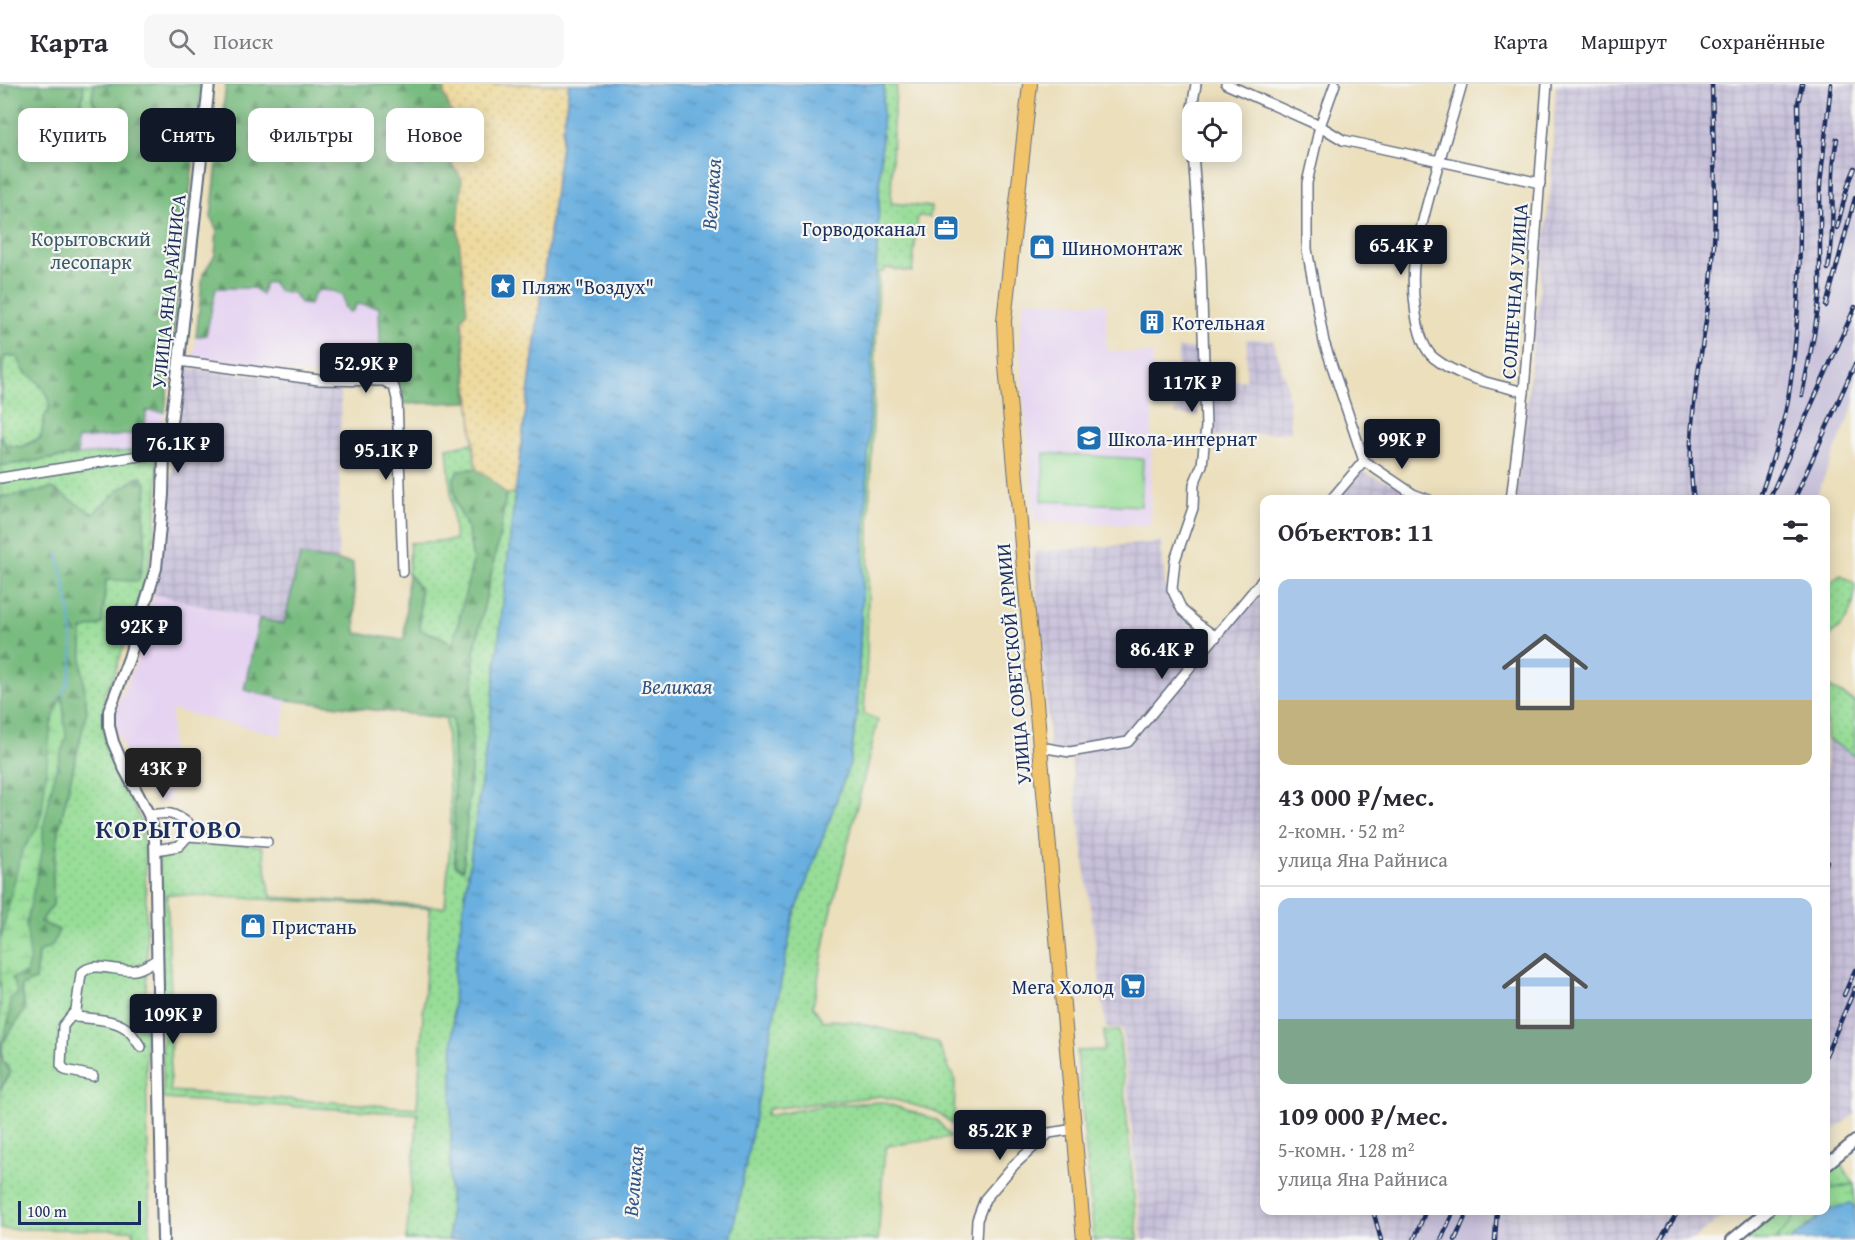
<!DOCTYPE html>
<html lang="ru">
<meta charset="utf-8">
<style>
:root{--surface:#fff;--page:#f7f7f7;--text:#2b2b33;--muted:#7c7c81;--line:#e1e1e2;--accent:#111827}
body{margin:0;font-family:"Gentium Book Plus",serif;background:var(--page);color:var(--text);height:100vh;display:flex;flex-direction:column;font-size:22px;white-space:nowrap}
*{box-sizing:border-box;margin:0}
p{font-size:20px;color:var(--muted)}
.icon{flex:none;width:33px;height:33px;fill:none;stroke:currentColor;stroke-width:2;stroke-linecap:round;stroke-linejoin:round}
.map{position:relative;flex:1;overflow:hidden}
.details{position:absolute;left:1260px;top:411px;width:570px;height:720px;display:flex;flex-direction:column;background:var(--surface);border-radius:12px;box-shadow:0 3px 15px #0003}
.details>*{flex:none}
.guide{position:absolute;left:18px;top:24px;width:570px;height:54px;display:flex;gap:12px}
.controls{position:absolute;left:1182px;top:18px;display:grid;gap:12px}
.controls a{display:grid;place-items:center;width:60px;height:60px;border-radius:12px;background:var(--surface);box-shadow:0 3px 15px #0003;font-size:30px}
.scale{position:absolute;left:18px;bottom:15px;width:123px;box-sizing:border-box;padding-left:6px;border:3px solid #1b2f5e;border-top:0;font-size:16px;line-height:21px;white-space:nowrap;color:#1b2f5e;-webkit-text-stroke:4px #f6f6f2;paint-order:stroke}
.price{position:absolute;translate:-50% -51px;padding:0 14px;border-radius:6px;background:var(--accent);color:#fff;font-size:20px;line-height:39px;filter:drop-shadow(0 2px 3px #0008)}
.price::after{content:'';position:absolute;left:50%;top:36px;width:18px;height:14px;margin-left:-9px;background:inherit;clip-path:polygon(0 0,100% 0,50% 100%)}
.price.on{background:#222;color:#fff}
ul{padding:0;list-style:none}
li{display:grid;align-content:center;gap:12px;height:318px;padding:0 18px}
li+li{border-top:2px solid var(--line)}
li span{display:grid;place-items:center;height:186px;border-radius:12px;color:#555}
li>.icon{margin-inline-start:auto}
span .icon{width:108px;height:108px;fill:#fffc;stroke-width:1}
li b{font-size:26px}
h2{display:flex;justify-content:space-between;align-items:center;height:72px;padding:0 18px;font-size:26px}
.chip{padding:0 21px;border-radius:12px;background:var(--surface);box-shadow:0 3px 15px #0003;font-size:21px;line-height:54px}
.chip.on{background:var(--accent);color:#fff}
header{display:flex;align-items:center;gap:36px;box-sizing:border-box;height:84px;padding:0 30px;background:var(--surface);border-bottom:2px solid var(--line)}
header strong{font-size:28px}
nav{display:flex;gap:33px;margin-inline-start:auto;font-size:21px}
.search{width:420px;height:54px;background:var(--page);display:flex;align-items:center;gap:15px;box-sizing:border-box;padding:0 21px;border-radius:12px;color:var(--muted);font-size:22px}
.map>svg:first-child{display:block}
</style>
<header>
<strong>Карта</strong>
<div class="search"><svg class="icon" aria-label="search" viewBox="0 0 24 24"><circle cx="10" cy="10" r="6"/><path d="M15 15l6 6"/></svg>Поиск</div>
<nav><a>Карта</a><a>Маршрут</a><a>Сохранённые</a></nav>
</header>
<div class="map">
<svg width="1855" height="1156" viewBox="0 0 1855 1156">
<defs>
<pattern id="industrial-grid" width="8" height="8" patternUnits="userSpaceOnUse" patternTransform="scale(1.5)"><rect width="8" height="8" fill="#c7c0d9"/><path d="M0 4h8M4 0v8" fill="none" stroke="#aaa5bd"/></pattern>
<pattern id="grass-dots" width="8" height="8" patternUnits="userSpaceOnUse" patternTransform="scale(1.5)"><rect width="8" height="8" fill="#97dd97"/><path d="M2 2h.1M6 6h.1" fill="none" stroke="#82be85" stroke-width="1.8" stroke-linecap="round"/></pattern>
<pattern id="forest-firs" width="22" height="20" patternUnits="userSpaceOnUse" patternTransform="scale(1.5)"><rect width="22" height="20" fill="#79bc80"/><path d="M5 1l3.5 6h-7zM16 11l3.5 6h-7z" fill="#62996c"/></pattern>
<pattern id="wetland-marsh" width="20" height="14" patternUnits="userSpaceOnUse" patternTransform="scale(1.5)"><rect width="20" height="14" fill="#97dd97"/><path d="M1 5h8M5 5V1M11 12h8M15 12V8" fill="none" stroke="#82be85"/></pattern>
<pattern id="sand-dots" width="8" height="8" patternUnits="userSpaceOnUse" patternTransform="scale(1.5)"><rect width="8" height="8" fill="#eeda9e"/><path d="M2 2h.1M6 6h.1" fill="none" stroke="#ccbb8a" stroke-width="1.8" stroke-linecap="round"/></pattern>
<pattern id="water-ripples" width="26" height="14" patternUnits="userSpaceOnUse" patternTransform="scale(1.5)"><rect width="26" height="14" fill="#69afdf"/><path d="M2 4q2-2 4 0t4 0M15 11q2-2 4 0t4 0" fill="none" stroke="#568fb8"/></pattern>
</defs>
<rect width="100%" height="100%" fill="#f6f6f2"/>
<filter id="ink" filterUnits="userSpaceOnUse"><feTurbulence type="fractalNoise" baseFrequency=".0167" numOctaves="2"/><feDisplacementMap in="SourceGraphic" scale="12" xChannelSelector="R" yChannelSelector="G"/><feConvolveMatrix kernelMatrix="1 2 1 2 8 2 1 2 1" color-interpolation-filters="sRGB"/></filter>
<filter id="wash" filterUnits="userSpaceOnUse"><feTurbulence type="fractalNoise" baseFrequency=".008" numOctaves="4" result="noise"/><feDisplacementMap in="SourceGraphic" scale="24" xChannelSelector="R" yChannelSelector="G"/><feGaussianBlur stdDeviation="1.35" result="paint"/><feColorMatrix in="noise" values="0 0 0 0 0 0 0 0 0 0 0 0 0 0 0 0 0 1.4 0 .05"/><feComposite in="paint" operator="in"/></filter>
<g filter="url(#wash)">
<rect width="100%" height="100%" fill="#ebdfbc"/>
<g fill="#e5d3f1">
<path d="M273,198L279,207L313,211L319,206L333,207L343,212L344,223L356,220L379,223L381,291H314L193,275L196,253L207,251L215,204H254Z"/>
<path d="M1024,216L1106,220L1107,267L1153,270L1150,442L1035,438L1019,261Z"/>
<path d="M146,327L165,328L160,354L156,362L143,366L78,371L77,355L116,352L144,348Z"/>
<path d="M154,510L259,535L244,606L287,616L281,651L172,626L170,716L160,719L142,704L115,644V627L138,574Z"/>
</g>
<g fill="url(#industrial-grid)">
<path d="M1556,0H1855V89L1745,415L1516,416L1551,99Z"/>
<path d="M1247,255L1273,256L1287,301L1291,348L1211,352L1212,296H1246Z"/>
<path d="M1178,264L1202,265L1198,332L1175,330Z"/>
<path d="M184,284L341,301L338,477L300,472L284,541L154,510L176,363Z"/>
<path d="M1359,387L1434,415L1335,416Z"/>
<path d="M1161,458L1165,500L1170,513L1189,539L1207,557L1264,499V1126L1432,1127L1418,1156H1142L1122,944H1106L1070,668L1050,664L1034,468Z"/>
<path d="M1826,654L1855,672V1030L1826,1052Z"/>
<path d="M1502,1127V1126L1730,1127L1692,1156H1502Z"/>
</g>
<g fill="#c7c0d9">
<path d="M1855,89V319L1815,415H1745Z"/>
<path d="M1432,1127H1502V1156H1418Z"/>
</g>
<g fill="url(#grass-dots)" stroke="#59867a" stroke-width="1.5" fill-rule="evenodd">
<path d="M83,0H94L92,15L99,28L98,36L83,55L80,73L76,74C74,64 74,42 76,32C80,18 85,16 83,0Z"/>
<path d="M884,0H897L893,41L891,119L931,123L930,133L918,132L912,188L885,184L884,188H879L869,436L867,569L864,630L878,636L828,841L813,922L823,937C844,932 912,953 937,958L955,997L954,1041L935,1027L881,1012L768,1025L766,1032L826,1021L882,1018L937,1036L951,1053L887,1062L884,1074L878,1156H731L793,835L850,678L857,629Z"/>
<path d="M5,272L17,273L25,288L36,296L44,306L49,315V325L44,334L41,353L22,363L6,362L0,351L1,281Z"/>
<path d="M473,359L476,385L458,386L456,419L468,445L473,478L453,561L439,552L420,546V505L408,489L410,459L455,456L447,364Z"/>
<path d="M156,362C160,404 156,451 146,492C138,526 124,560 113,594L104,608L105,616L102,630L105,660L141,737L145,772L147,874L145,938L150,1156H134L133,1146L0,1145V1006L11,988L2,976V960L25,925L21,901L35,896L38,869L59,846L40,838L53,821V788L60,740L77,668L82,584V546L102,540L106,496L145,465L144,430L147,401L140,392L120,405L93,431L52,404L31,409L0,413V382L78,371L143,366Z"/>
<path d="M515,409L491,628L454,889L449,1156H406L418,1030L163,1015L159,771L191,757L262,762L271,813L445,823L451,746L446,634H453L455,781L463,786L472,672L474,568L500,449L506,410ZM167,810L430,824L417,1024L170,1007L171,909Z"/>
<path d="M1841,491L1855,500C1855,526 1847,540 1826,555V501Z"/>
<path d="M1826,601L1855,618V672L1826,654Z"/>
<path d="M1104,947H1119L1138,1156H1094L1077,967L1104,966Z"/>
<path d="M1841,1079L1854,1100L1826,1106V1091Z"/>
<path d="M1779,1127H1800L1776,1156H1741Z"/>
</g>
<g fill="url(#forest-firs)" stroke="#4a766f" stroke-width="1.5">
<path d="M0,0H83C85,16 80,18 76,32C74,42 74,65 77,74L80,73L83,55L98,36V28L92,15L94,0H202L165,328L146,327L145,348L116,352L77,355L78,371L0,382V351L6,361L22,363L41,354L44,334L49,325V315L44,306L36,296L25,288L17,273L5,272C0,287 5,306 0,322Z"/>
<path d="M226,0H445L444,11L453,32L451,79L462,95L458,146L467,226L462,236L468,318L400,320L397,290L381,291L379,223L356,220L355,224L350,228L344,223L343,212L333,207L319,206L313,211L310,221L301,220L293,209L279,207L272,198L265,199L262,210L254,204H216L206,251L196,253L203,190L215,171L217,148L211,133Z"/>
<path d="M476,385L488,392L506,410L500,449L474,568L472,672L463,786L455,781L453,635L287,616L244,606L259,535L284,540L300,471L353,479L356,549L404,556L408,489L420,505V546L439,552L453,561L473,477L468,445L456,419L453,397L458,386Z"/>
<path d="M141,392L147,401L144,430L145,465L139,497L106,496L102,540L82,546V584L87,627L60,740L53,788V821L40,838L59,846L52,862L38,869L35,896L21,902L25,925L2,960V976L11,988L0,1006V413L31,409L52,404L93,430L120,405Z"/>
</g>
<g fill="url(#wetland-marsh)" stroke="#59867a" stroke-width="1.5">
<path d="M62,610L66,653L54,692L43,745V764L26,840L30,874L26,889L12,894L18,910L10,915V930L2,960L0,978V858L21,769L36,746L42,728L51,640Z"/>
<path d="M1854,1100L1855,1124L1851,1120L1827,1126L1792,1156H1776L1800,1127L1826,1126V1106Z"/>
</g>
<path fill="url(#sand-dots)" stroke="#84847e" stroke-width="1.5" d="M445,0H569L515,409L506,410L488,392L476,385L462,236L467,226L458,146L462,95L451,79L453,32L444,11Z"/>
<path fill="#97dd97" stroke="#59867a" stroke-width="1.5" d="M1044,369L1143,375L1141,422L1042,417Z"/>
<g fill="url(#water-ripples)" stroke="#426f9e" stroke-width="1.5">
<path d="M569,0H884L857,629L850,679L793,835L731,1156H449L454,889L491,628L515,409Z"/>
<path d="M1851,1120L1855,1124V1156H1792L1827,1126Z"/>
</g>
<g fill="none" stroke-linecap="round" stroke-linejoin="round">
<path stroke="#69afdf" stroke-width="2" d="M58,470C66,507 84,577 62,610"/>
</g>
</g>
<g filter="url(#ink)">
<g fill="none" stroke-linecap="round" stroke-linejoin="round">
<g stroke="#646d7f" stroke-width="12">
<g id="minor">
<path d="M1226,0L1320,42L1343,56L1540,99"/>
<path d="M1335,0L1320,42L1307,99V165L1324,258L1364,377"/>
<path d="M1462,0C1446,57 1426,115 1415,173C1411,198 1414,258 1434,274C1459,294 1494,300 1524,308"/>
<path d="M1192,52V24L1196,0"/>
<path d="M1193,68L1201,184L1206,343L1202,381L1194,400L1193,424L1175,476L1172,505L1182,526L1199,541L1216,553"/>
<path d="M179,277L319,296L384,297L394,303L397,315L403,488"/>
<path d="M1364,377L1413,410L1429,416"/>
<path d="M0,394L164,368"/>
<path d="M1331,416L1364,377"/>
<path d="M1511,416L1524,308L1547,0"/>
<path d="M1040,663L1070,668L1128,658L1264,494"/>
<path d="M149,731C168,728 173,728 189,740L188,752L179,762L156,766"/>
<path d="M188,752L267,758"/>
<path d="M76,926L63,942L61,981L65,986L93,992"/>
<path d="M141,963C137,958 134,952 129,947C118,935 93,935 77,933L76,926L81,890C93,875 118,889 135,886C142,885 150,879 157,876"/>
<path d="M976,1156L977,1136L985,1115L1014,1081L1049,1049L1075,1045"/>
</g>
</g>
<g stroke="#646d7f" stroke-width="14">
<g id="tertiary">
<path d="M1826,1081L1855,1057"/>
<path d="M163,1156L155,755L149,731L125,686L113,658L109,642V627L129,574L156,484L163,411L164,368L169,353L179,277L209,0"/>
<path d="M1732,1156L1768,1126"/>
</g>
</g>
<g stroke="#646d7f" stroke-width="16">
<path id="primary" d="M1030,0L1004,237L1006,282L1084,1156"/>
</g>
<use href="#minor" stroke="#fff" stroke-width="9"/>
<use href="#tertiary" stroke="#fff" stroke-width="10"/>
<use href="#primary" stroke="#f1c36a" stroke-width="14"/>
<g stroke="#1b2f5e" stroke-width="4.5">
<g id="rail">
<path d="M1837,144L1848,101L1855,84"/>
<path d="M1828,185C1837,142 1828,98 1837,55"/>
<path d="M1826,222L1855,114"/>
<path d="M1802,311L1814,251L1820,210V100L1831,0"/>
<path d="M1694,416C1682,342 1706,261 1712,188C1718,126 1713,62 1712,0"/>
<path d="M1759,416C1770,383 1782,349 1788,315C1804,221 1800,115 1798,19L1802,0"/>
<path d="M1769,416L1855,223"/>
<path d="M1794,416L1855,280"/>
<path d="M1826,780L1827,777"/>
<path d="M1844,911L1855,886"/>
<path d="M1826,971L1855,904"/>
<path d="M1373,1126L1381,1156"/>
<path d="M1414,1156L1426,1126"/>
<path d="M1441,1156L1454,1126"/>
<path d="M1455,1156L1468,1126"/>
<path d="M1495,1156L1497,1126"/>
<path d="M1660,1156L1679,1126"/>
</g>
</g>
<use href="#rail" stroke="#f6f6f2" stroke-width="2" stroke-dasharray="7" stroke-linecap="butt"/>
</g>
</g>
<defs>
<g id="office-square" transform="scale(1.35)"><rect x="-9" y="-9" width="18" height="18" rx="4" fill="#1f6fb2" stroke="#f6f6f2"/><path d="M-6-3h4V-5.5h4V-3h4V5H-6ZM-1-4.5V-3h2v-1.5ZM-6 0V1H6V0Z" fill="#fff"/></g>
<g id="shop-square" transform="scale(1.35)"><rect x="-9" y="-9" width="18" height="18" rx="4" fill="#1f6fb2" stroke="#f6f6f2"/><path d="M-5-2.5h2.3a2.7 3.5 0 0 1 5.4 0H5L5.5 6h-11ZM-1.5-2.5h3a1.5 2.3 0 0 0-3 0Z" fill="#fff"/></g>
<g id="sight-square" transform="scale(1.35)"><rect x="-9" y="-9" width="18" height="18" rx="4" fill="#1f6fb2" stroke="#f6f6f2"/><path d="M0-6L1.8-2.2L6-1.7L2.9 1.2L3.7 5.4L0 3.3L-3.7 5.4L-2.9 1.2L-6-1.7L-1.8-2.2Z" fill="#fff"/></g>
<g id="building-square" transform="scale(1.35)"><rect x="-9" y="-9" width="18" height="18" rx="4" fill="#1f6fb2" stroke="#f6f6f2"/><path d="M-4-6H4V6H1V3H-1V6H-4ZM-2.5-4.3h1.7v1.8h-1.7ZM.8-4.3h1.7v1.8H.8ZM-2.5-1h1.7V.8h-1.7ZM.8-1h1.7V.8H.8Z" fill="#fff"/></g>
<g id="school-square" transform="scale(1.35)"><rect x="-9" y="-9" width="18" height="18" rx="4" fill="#1f6fb2" stroke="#f6f6f2"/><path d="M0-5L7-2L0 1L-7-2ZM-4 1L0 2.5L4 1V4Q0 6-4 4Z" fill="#fff"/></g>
<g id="supermarket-square" transform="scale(1.35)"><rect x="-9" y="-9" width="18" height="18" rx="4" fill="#1f6fb2" stroke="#f6f6f2"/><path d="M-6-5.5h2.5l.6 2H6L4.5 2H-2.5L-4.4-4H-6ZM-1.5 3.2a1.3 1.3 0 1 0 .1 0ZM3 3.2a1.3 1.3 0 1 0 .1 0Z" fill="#fff"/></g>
</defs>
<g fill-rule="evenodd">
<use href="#office-square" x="946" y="144"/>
<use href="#shop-square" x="1042" y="163"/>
<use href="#sight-square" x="503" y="202"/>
<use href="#building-square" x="1152" y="238"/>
<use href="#school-square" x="1089" y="354"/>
<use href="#shop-square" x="253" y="842"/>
<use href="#supermarket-square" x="1133" y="902"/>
</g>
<g text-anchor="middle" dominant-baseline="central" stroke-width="4.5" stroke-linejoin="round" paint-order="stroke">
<g font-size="20" fill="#1b2f5e" stroke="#f6f6f2" text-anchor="start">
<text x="926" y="144" text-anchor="end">Горводоканал</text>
<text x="1062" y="163">Шиномонтаж</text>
<text x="522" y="202">Пляж "Воздух"</text>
<text x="1172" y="238">Котельная</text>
<text x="1108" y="354">Школа-интернат</text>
<text x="272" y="842">Пристань</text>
<text x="1114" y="902" text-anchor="end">Мега Холод</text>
</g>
<g font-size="20" fill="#3a5a6c" stroke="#f6f6f2">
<text x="91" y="154">Корытовский<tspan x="91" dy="23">лесопарк</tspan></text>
</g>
<g font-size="20" fill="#1b2f5e" stroke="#f6f6f2">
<text transform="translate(168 207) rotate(-84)">УЛИЦА ЯНА РАЙНИСА</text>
<text transform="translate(1514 207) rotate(-86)">СОЛНЕЧНАЯ УЛИЦА</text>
<text transform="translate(1013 580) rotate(-95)">УЛИЦА СОВЕТСКОЙ АРМИИ</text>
</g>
<g font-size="21" font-style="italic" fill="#325585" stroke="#f6f6f2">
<text transform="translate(711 110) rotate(-86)">Великая</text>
<text x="677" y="602">Великая</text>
<text transform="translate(633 1097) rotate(-85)">Великая</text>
</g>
<g font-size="26" font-weight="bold" letter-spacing="1.5" fill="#1b2f5e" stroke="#f6f6f2">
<text x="169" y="744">КОРЫТОВО</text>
</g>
</g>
</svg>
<div class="controls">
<a><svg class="icon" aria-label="locate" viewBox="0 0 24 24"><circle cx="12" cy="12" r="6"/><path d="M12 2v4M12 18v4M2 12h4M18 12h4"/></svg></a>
</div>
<div class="scale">100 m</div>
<b class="price" style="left:1401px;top:192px">65.4K ₽</b>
<b class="price" style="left:366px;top:310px">52.9K ₽</b>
<b class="price" style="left:1192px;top:329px">117K ₽</b>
<b class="price" style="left:1402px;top:386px">99K ₽</b>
<b class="price" style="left:178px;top:390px">76.1K ₽</b>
<b class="price" style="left:386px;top:397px">95.1K ₽</b>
<b class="price" style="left:144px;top:573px">92K ₽</b>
<b class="price" style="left:1162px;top:596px">86.4K ₽</b>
<b class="price on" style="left:163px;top:715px">43K ₽</b>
<b class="price" style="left:173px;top:961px">109K ₽</b>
<b class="price" style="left:1000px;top:1077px">85.2K ₽</b>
<div class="guide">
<a class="chip">Купить</a>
<a class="chip on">Снять</a>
<a class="chip">Фильтры</a>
<a class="chip">Новое</a>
</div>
<section class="details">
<h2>Объектов: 11<svg class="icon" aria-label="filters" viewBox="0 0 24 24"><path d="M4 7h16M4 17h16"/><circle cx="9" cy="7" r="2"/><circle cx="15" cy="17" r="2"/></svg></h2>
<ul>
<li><span style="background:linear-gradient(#a9c7e8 65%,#c2b280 0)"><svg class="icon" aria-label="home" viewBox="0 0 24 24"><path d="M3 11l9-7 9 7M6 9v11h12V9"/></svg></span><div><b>43 000 ₽/мес.</b><p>2-комн. · 52 m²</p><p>улица Яна Райниса</p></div></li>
<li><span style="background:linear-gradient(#a9c7e8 65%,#7fa58c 0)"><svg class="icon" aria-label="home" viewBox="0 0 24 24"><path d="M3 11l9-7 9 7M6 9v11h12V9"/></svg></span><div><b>109 000 ₽/мес.</b><p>5-комн. · 128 m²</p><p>улица Яна Райниса</p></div></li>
</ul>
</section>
</div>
